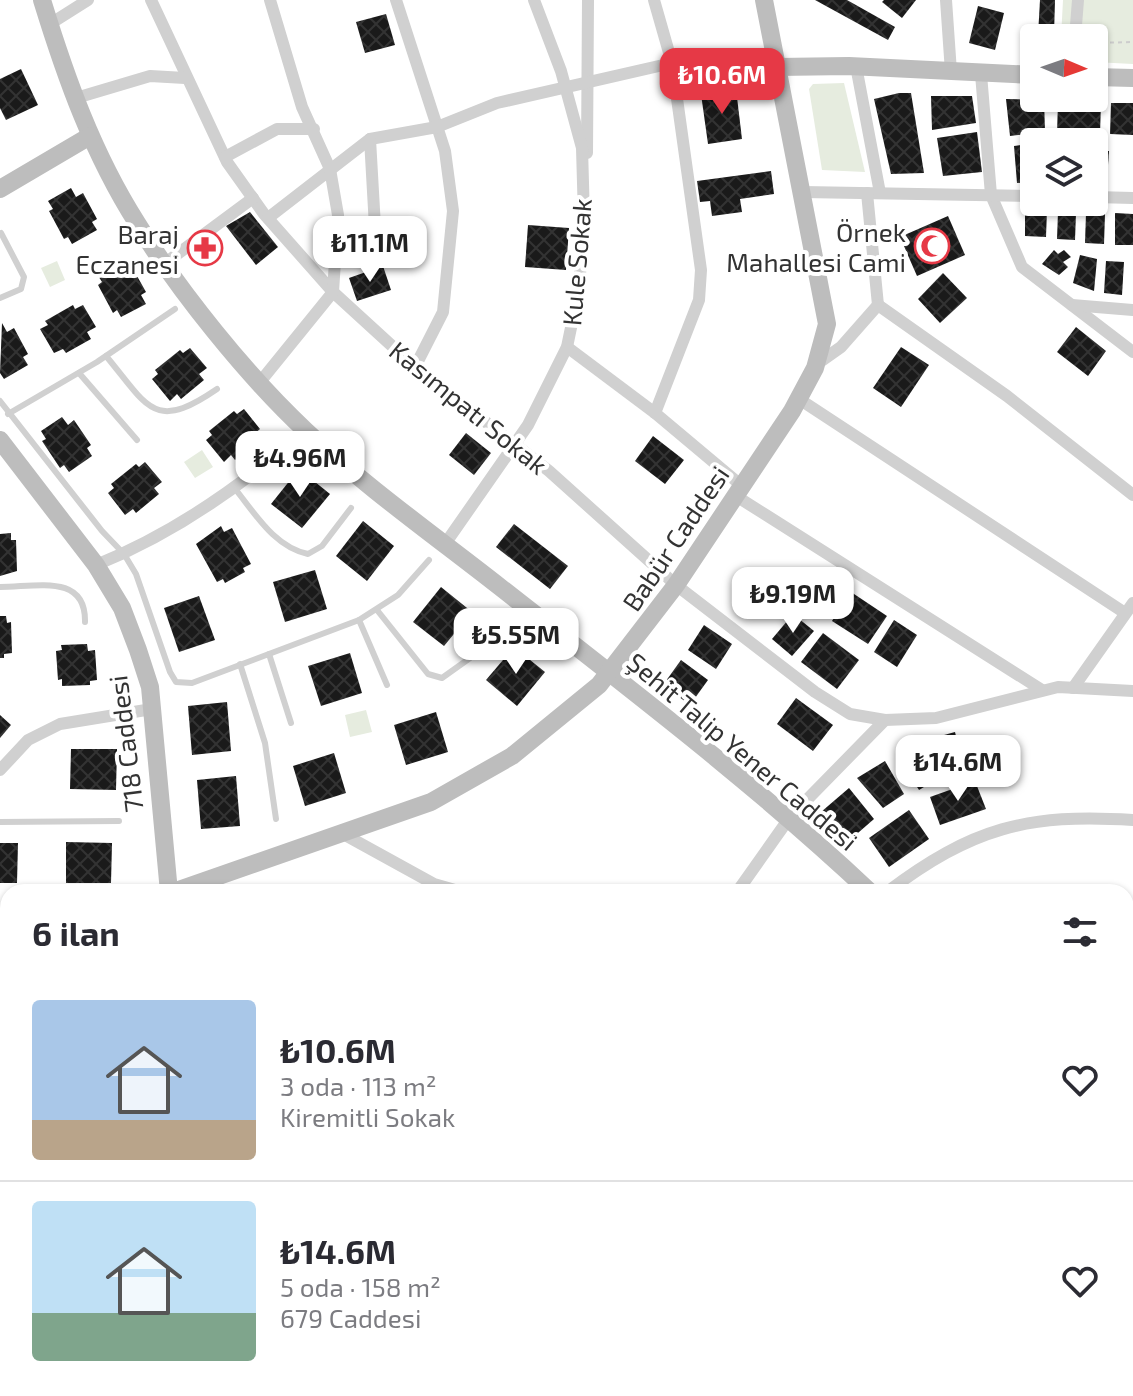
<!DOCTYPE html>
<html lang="tr">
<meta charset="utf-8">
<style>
:root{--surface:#fff;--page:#f2f2f3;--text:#2b2b33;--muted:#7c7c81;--line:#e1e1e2;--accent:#e63946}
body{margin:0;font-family:"Exo 2",sans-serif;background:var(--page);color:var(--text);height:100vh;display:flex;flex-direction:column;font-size:30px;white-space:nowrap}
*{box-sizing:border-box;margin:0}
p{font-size:26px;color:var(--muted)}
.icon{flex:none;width:44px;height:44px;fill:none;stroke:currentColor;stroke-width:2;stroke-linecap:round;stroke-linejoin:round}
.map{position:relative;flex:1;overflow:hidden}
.details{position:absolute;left:0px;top:884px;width:1134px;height:512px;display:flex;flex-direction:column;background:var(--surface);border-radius:24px 24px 0 0;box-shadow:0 2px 6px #0004}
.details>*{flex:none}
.needle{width:52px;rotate:92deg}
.buttons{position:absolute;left:1020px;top:24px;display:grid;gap:16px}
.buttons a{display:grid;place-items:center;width:88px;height:88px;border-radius:8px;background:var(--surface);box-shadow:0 2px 6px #0004;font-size:40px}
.price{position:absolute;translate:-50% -68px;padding:0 18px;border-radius:16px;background:#fff;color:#222;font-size:26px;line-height:52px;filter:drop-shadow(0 2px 4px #0008)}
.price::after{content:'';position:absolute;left:50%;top:48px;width:24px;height:18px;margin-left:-12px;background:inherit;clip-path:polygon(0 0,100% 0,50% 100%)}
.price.active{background:var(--accent);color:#fff}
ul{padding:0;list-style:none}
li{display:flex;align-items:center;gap:24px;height:200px;padding:0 32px}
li+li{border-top:2px solid var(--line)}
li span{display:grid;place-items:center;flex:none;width:224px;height:160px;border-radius:8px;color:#555}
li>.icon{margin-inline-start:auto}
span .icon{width:96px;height:96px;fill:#fffc;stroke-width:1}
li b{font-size:34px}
h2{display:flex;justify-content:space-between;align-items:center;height:96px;padding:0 32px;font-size:34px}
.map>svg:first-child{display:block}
</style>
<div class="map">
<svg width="1133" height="1396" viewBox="0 0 1133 1396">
<defs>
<pattern id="cemetery-stones" width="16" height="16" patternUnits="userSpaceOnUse" patternTransform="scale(2)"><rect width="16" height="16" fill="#e6ecdf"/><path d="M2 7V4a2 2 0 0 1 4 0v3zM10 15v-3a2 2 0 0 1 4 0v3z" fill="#c6cbc0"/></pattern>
<pattern id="building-cross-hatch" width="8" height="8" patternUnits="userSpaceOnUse" patternTransform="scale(2)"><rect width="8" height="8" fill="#1a1a1a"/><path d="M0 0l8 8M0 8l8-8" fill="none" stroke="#333"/></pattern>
</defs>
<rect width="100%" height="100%" fill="#fff"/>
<path fill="url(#cemetery-stones)" d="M0,1165L8,1167V1388H565L577,1396H0Z"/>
<g fill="#e6ecdf">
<path d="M1063,0H1133V64L1094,62V38H1061Z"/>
<path d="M844,83L865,172L822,170L809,89L813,84Z"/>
<path d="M57,261L65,280L50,287L41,268Z"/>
<path d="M202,450L213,467L195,478L184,462Z"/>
<path d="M366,710L372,732L350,737L345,715Z"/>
</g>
<g fill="url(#building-cross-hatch)">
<path d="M815,0H847L895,27L888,40Z"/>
<path d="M884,0H916L902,18L882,2Z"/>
<path d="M1040,0H1055L1054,35H1038Z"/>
<path d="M978,6L1004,13L995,50L969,43Z"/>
<path d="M386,14L395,45L365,53L356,22Z"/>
<path d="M21,69L38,105L6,120L0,108V79Z"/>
<path d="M736,89L742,139L708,144L701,94Z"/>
<path d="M899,93H911L924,173L891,174L874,99Z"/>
<path d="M931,96H972L976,123L932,130Z"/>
<path d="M1006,99L1044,100L1045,132L1010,136Z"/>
<path d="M1058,101L1101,102L1100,135L1057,134Z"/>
<path d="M1111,103H1133V135L1110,134Z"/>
<path d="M977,132L982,172L943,176L937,138Z"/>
<path d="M1034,143V182L1017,183L1014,146Z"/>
<path d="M1094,151H1109L1107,179L1094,178Z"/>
<path d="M771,171L774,194L740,199L742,212L712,216L710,201L700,202L697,181Z"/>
<path d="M71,188L76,197L83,193L97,219L92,222L97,230L72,244L68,237L64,239L49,211L53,209L48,201Z"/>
<path d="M1025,209L1047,210L1046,237L1025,236Z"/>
<path d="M250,212L278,247L256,265L226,226Z"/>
<path d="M1058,212L1076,213L1075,240L1057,239Z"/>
<path d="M1086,213L1105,214L1104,244L1085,243Z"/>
<path d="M1115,213L1133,214V245H1115Z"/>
<path d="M948,216L965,255L917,276L900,237Z"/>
<path d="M528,225L569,228L566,270L525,267Z"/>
<path d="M1054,250L1058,254L1064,250L1071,257L1063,262L1068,267L1059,275L1042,264Z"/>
<path d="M1080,255L1097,259L1094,291L1073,283Z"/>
<path d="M1106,261L1124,262L1122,295L1104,293Z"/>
<path d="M120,262L125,270L132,267L146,292L141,295L146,304L121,317L117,310L113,313L98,285L102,282L97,274Z"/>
<path d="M383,266L391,290L357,301L349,278Z"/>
<path d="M943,273L967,298L940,323L918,299Z"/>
<path d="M73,305L75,309L83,305L96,327L87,332L91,339L66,353L63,349L54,353L40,329L48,325L45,321Z"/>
<path d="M2,323L7,332L14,328L28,354L23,357L28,365L4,379L0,373Z"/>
<path d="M1076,327L1106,351L1088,376L1057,352Z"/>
<path d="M901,347L929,365L901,407L873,388Z"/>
<path d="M190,348L207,368L199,374L204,380L181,399L177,394L170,401L152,379L158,374L155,370L180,350L183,353Z"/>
<path d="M244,409L260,429L253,435L258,441L235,460L231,455L224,462L206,440L212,435L209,431L234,411L237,414Z"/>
<path d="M62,417L68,425L74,420L91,445L87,448L92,456L69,472L64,465L60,468L42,441L46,439L41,431Z"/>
<path d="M466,433L491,453L474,475L449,455Z"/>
<path d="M653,436L684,460L665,484L635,461Z"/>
<path d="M145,462L162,482L154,488L159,494L136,513L133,509L125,515L108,493L114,488L111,484L136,464L139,467Z"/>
<path d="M299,469L330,494L302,528L271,504Z"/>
<path d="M363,521L394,546L367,581L336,556Z"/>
<path d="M514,524L568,566L550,589L496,547Z"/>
<path d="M221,526L224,532L232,528L251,564L243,568L245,572L225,583L223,579L217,582L196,544Z"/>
<path d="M11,533V540H16L17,571L0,576V534Z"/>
<path d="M315,570L327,609L285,622L273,582Z"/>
<path d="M441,587L472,612L444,646L413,622Z"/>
<path d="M851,592L887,616L868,644L832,621Z"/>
<path d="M199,596L215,640L179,652L164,608Z"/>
<path d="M793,614L814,631L792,656L772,639Z"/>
<path d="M0,616H6L7,623L11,622L12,653L4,654V658H0Z"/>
<path d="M894,620L917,635L897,667L874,652Z"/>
<path d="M704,625L732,644L716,669L688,650Z"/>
<path d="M823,633L859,660L837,689L801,662Z"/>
<path d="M87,644L88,651L95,650L97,680L90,681V685L62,686V679L58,680L56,651L62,650L61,645Z"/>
<path d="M514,647L545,672L517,706L486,680Z"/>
<path d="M350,653L362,693L321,706L308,666Z"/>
<path d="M681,660L708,680L690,705L663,685Z"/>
<path d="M796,698L833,725L813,751L777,724Z"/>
<path d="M227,702L231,751L192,755L188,706Z"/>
<path d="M436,712L448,752L406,765L394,725Z"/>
<path d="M0,715L11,725L0,738Z"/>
<path d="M955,732L964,768L938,777L922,741Z"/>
<path d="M910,747L929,784L919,790L896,754Z"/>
<path d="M71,749H117L116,790L70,789Z"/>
<path d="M334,753L346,793L305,806L293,766Z"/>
<path d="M885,761L904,794L883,808L857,778Z"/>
<path d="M236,776L240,826L201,829L197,780Z"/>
<path d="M975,781L986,809L940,825L930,797Z"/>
<path d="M849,788L874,819L851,839L821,812Z"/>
<path d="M909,810L929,839L889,867L869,838Z"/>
<path d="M66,842L112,843L111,883H66Z"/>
<path d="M0,843H18L17,883H0Z"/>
<path d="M8,1030V1078H7L3,1065L0,1066V1032Z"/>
<path d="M697,1388H762L760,1396H695Z"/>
</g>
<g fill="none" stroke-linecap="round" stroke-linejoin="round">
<path stroke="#cdcdcd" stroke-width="2" stroke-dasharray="4 4" stroke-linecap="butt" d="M1094,43L1133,42"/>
<g stroke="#d0d0d0" stroke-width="6">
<path d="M0,298L21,289L24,277L1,233"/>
<path d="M106,356C148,406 153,433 217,389"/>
<path d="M79,373L137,440"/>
<path d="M0,401L102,531L124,554L136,574L170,672L176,682L192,683L359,620L398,595L429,560"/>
<path d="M8,414L97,362L175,309"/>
<path d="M236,490C256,515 275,547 308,554L322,546L351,508"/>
<path d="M0,587C36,587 86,573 85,622"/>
<path d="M377,610L428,674L442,678L470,658L497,623"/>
<path d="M359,620L387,685"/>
<path d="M269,654L291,723"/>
<path d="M240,664L265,743L276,819"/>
<path d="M0,822L119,821"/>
<path d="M0,1226L8,1228"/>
<path d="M1126,1323L1133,1324"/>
<path d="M0,1333L8,1328"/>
<path d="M0,1349L8,1363"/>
<path d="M22,1388L27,1396"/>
<path d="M393,1388L398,1396"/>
<path d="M615,1388L631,1396"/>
<path d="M165,1396L176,1388"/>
<path d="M194,1396L196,1388"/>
<path d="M240,1396L241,1388"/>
<path d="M358,1396L370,1388"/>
<path d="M782,1396L783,1388"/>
</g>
<g stroke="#d0d0d0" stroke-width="12">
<path d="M151,0L227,162L264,214L333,292L415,367L549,471L676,585L815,692L850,714L885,720L936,718L1058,687L1133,691"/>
<path d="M396,0L445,151L453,211L443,312L415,367"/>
<path d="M654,0L672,63L701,270L699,300L655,413"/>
<path d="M946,0L951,72"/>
<path d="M50,24L88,0"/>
<path d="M1075,38L1078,0"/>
<path d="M856,66L880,193"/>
<path d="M981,74L991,195L1022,267L1133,352"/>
<path d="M76,98L150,76L185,78"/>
<path d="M587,153L588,0"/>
<path d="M225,157L277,129H314"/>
<path d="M803,192L1034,196"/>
<path d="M867,193L878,305"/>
<path d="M1094,197L1133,198"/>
<path d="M268,218L370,139L437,127L497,103L672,63L758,58L777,67"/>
<path d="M335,228L375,227L370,139"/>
<path d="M164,264L253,198"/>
<path d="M878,305L1007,396L1133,495"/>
<path d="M1072,305L1133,310"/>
<path d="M567,347L655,413L742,486"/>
<path d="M817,364L841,347L878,305"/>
<path d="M260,382L333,292L338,215L330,169L302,107L270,0"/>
<path d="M799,399L1125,613"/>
<path d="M736,496L1042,690"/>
<path d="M445,544L528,425L567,347L579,289L584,218L582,148L561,71L534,0"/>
<path d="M96,565C168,536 229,495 288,445"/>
<path d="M1073,688L1133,603"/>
<path d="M0,770L28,740L60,724L152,709"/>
<path d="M345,835L434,884L462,892"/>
<path d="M737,892L790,817L885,720"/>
<path d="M887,892C972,828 1027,813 1133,820"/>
<path d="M1126,989L1133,990"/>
<path d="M1126,1168H1133"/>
</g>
<g stroke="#bdbdbd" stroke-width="18">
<path d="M42,0C66,78 93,154 137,223C178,290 248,377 306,431C366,487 435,536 500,587C626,686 753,782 870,892"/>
<path d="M777,67L849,66L1034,75"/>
<path d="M1094,77L1133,78"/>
<path d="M0,189L90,136"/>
<path d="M0,440L96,565L122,608L138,650L150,687L169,892"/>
<path d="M173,892L431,802L512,756L599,685L676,585L792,411L815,368L827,324L764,0"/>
<path d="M0,986L8,981"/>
<path d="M0,1116L8,1117"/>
<path d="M0,1141L8,1142"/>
<path d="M1126,1353L1133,1354"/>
<path d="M1126,1379L1133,1380"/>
</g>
</g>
<defs>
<g id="mosque-ring" transform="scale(1.8)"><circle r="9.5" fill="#fff" stroke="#e63946" stroke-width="1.5"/><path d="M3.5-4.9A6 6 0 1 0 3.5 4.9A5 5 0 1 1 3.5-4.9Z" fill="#e63946"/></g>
<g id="pharmacy-ring" transform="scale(1.8)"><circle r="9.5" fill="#fff" stroke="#e63946" stroke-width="1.5"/><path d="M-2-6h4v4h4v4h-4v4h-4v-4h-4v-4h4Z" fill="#e63946"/></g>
</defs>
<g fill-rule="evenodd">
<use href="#mosque-ring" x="932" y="246"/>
<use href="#pharmacy-ring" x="205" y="248"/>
</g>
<g text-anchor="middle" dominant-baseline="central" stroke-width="8" stroke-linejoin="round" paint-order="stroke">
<g font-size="26" fill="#333" stroke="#fff" text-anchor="end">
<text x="906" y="231">Örnek<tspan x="906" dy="30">Mahallesi Cami</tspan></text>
<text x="179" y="233">Baraj<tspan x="179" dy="30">Eczanesi</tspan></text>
</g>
<g font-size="26" fill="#333" stroke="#fff">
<text transform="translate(576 262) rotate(-85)">Kule Sokak</text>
<text transform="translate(469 407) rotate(39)">Kasımpatı Sokak</text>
<text transform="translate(675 538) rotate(-56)">Babür Caddesi</text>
<text transform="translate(125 744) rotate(-97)">718 Caddesi</text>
<text transform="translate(743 751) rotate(40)">Şehit Talip Yener Caddesi</text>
</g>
</g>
</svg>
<div class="buttons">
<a><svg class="needle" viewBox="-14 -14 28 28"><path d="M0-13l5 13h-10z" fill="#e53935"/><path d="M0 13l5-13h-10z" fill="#7c7c81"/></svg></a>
<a><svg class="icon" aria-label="layers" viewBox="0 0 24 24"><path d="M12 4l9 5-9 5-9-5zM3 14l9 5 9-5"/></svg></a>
</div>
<b class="price active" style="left:722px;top:116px">₺10.6M</b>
<b class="price" style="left:370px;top:284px">₺11.1M</b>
<b class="price" style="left:300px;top:499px">₺4.96M</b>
<b class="price" style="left:793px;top:635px">₺9.19M</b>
<b class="price" style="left:516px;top:676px">₺5.55M</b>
<b class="price" style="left:958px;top:803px">₺14.6M</b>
<section class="details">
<h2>6 ilan<svg class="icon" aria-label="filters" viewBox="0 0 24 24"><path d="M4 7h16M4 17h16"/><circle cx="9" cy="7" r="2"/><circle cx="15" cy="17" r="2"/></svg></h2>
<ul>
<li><span style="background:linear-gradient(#a9c7e8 75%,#b9a48a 0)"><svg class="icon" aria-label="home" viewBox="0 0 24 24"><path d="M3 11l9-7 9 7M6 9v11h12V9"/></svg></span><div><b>₺10.6M</b><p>3 oda · 113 m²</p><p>Kiremitli Sokak</p></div><svg class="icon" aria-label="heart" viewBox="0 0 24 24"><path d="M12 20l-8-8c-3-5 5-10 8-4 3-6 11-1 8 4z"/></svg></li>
<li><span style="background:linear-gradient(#bfe0f5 70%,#7fa58c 0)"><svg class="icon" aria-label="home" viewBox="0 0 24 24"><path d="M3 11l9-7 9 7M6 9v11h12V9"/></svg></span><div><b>₺14.6M</b><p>5 oda · 158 m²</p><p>679 Caddesi</p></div><svg class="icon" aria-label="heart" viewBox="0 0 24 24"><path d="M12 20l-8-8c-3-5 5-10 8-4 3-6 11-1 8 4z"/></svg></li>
</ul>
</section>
</div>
